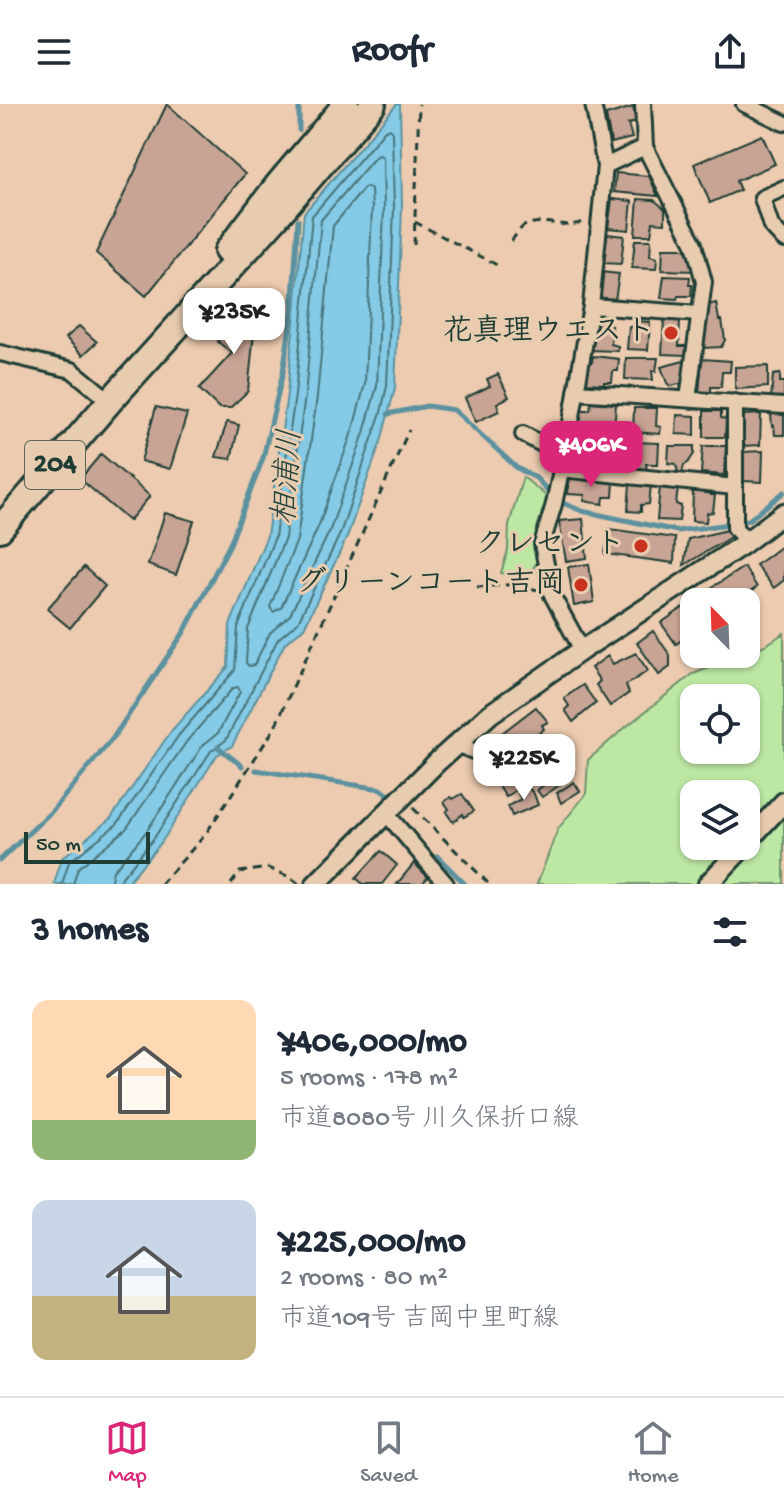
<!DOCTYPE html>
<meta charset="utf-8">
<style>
:root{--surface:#fff;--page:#f6f6f7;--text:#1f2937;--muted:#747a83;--line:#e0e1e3;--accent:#db2777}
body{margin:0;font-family:"Gochi Hand","Klee One",sans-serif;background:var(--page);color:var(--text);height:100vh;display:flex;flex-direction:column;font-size:30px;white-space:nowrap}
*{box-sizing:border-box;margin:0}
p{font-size:26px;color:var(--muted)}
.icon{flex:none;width:44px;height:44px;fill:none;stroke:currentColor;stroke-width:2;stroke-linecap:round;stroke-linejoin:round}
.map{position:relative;height:780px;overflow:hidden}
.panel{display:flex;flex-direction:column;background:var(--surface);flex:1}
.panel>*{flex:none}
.needle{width:52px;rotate:337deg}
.fabs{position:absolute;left:680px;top:484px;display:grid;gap:16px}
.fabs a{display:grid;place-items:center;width:80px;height:80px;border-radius:16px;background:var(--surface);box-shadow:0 2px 6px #0004;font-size:40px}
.scale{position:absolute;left:24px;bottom:20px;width:126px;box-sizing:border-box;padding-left:8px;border:4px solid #1f3d34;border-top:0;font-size:22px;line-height:28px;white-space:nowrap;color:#1f3d34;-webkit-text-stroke:6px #e8ccaf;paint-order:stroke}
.price{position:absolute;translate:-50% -68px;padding:0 18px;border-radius:16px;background:#fff;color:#222;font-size:26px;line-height:52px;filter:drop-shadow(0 2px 4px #0008)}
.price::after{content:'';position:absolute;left:50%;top:48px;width:24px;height:18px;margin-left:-12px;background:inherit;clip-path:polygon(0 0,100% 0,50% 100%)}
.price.selected{background:var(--accent);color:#fff}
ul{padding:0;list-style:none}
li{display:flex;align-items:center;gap:24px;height:200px;padding:0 32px}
li span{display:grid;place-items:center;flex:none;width:224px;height:160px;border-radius:16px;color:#555}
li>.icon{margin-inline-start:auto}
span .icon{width:96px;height:96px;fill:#fffc;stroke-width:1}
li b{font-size:34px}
h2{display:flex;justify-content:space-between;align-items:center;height:96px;padding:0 32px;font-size:34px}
header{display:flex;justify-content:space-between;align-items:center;height:104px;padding:0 32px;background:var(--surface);font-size:36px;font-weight:800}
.menu{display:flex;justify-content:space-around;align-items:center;height:112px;border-top:2px solid var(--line);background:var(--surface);font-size:22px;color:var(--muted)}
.menu a{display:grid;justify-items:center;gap:4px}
.menu .selected{color:var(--accent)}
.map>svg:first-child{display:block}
</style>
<header><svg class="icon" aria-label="menu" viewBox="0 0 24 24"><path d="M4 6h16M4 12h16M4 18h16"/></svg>Roofr<svg class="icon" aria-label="share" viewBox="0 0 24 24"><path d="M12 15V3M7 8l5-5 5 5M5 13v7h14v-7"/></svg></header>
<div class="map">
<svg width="784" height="780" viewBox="0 0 784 780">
<rect width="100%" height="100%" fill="#eccbb0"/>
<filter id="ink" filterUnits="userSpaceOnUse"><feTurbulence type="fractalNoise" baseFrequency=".0125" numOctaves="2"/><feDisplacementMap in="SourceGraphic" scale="16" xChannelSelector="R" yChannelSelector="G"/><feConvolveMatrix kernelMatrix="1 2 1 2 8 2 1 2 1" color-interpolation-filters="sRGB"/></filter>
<g filter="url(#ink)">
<g fill="#bde8a4" stroke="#6e926c" stroke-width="2" fill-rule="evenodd">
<path d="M523,373L550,395L540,452L528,473L501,469L508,446L509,421Z"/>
<path d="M784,529V780H537L558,725L586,690L588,656L627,622L693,570L746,550L769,539ZM694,594H746V646H694ZM694,690H746V742H694Z"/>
</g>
<path fill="#85cae6" stroke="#5c929f" stroke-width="2" d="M397,0H400L402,104L395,284L382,334L347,433L304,524L285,539L232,642L217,651L161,739L126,780H54L62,754L111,714L172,626L228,563L230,521L267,432L287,290L304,109Z"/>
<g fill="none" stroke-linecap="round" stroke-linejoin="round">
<g stroke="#48757b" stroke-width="2">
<path d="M380,51L383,54L384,104L377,282L364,329L330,426L290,511L270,529L254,561L249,562L246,559L248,525L285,434L305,292L321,116L376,52Z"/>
<path d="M368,83L371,86L372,104L365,280L353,325L319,421L281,504L273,508L270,503L297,436L317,293L333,122L364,84Z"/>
<path d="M62,780L69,758L117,720L179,631L235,566L238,523L275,433L295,291L312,112L385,26L390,24L392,28L394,104L387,282L381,308L340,430L298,518L278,535L226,636L211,647L154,734L122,773L120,780"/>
<path d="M73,780L78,764L126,725L187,637L233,584L238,583L240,588L218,629L203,641L146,728L113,767L110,780"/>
</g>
<g stroke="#5c929f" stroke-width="5">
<path d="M299,26V0"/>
<path d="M388,310L427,302L454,306L517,364L536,374L550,389"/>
<path d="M558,397L582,407L677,427L730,420"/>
<path d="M742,417L749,416L784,388"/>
<path d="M218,643L242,662"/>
<path d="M256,666L381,685L389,691"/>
<path d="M437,752L465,780"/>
<path d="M0,756L52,707L113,634L184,528L230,440L263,354L283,268L292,209L298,116"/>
</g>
</g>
<g fill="#c8a494" stroke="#1f3d34" stroke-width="2">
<path d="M167,0L245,70L146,192L96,149Z"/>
<path d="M633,3L636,18L628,20L632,34L611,39L606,11Z"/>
<path d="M762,31L775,60L736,77L740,86L710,99L694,60Z"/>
<path d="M616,69L649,72L658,92L614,88Z"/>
<path d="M612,95L632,97L629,126L608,124Z"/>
<path d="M638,95L654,96L665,105V119L653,118L651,131H635Z"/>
<path d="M607,130L624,132L621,160L603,159Z"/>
<path d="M635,136H651L650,152L657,154L656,165L632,164Z"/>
<path d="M663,144H681L690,149L695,167L662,166Z"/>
<path d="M601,168L619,170L615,196L598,195Z"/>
<path d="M664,172L690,173L689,181H692L691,192H678L677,195L661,194Z"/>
<path d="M244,189L257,199L248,287L230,304H219L199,285L232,249L218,238L226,210Z"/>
<path d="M716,199L719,216H722L725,236L721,243L703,244L708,201Z"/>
<path d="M604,215L612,223L611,240L618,242V247L589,246L593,216Z"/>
<path d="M664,215L680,216L679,242H688L687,251L662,250Z"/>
<path d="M634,217L650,218L648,246L627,245L629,223L635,222Z"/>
<path d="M79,222L97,238L83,251L66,234Z"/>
<path d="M593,252L619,255L618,267H613L612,278H604V280L586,279L587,258H592Z"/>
<path d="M626,254H658L656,267H652L653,276L625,275Z"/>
<path d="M702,255L731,257L730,268H722L721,283H711V289H699Z"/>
<path d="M684,257L687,264L685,279L670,282L667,279L661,263Z"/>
<path d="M768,262V283L735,285V263Z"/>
<path d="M498,270L509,293L497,299L499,307L476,318L465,294L490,282L487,275Z"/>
<path d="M780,270V278H784V295L771,294L773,271Z"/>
<path d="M591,298L616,300L614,327L586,325L585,319L579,318L580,306H590Z"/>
<path d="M156,303L187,310L170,365L141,357Z"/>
<path d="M634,304H657L656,322L661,323L660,330L633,328Z"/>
<path d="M704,307H721V314L726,315L725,333H704Z"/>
<path d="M761,310L760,341L743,342L742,311Z"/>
<path d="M771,310H784V331H775L774,322L772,323Z"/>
<path d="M677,311L695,312V331L676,330Z"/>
<path d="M227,318L239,321L231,355L216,353Z"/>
<path d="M576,331L597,333L594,359L574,357Z"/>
<path d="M600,333L626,335L624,362L598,359Z"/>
<path d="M631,338L659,339L658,360H646L647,366H632Z"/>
<path d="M669,342H694V350L688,359L684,361L682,369L678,368L676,360L668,359Z"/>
<path d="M703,342H726L724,371L701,369Z"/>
<path d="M763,347L762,378L743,377V348Z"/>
<path d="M101,350L150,392L129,417L80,375Z"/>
<path d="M570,372L614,377L613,393H604L603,400L584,397L585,391L567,390Z"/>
<path d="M630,380L651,381L649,400L641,401V408L628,407Z"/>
<path d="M660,382L678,384L676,400L681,402L679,417L657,416Z"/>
<path d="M711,386V391H715L713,408L707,409L706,418L692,417L693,388Z"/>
<path d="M165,409L194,417L176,471L148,461Z"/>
<path d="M583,415L587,454L566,457L559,417Z"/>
<path d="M609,425L675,434L674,459L605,450Z"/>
<path d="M728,426L732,432L684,461L688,435Z"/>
<path d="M784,440V476L774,484L756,461Z"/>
<path d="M589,460L594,498L574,502L568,463Z"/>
<path d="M84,463L105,482L70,524L47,505Z"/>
<path d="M744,463L757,483L737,498H721L711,484Z"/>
<path d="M694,496L695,498H694V527L676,540L661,519Z"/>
<path d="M653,527L670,551V563L659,571L637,539Z"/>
<path d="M636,549L648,567L626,581L629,589L610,602L596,581L600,577L591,564L608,552L613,560Z"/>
<path d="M583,581L596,599L573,618L565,606L569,602L564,594Z"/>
<path d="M536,603L548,618L542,621L544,625L538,630V634L527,640L525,637L519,641L502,631V629Z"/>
<path d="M549,633L555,642L564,644L570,652L571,658L567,660L574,668L567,672L569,675L542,693L537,686L548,678L546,675L541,677L535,667L539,664L527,647Z"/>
<path d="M509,668L520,683L506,693L496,678Z"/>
<path d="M574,678L580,687L561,699L557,689Z"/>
<path d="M527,682L534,690L538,701L512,712L508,702L521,695L518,689Z"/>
<path d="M462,690L474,707L464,713L463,710L453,718L446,708L449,705L444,698L451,693L453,695Z"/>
<path d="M381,747L397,761L382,780H363L356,774Z"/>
<path d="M414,759L428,773L422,780H397Z"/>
</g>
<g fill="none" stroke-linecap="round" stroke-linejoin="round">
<g stroke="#1f3d34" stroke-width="20">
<g id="minor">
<path d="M643,0L645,43"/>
<path d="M744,0L784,19"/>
<path d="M605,62L645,43L694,140L704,178L688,295"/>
<path d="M784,84L762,94L771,122L784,136"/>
<path d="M591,202L699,210"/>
<path d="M0,249L72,266L110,297"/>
<path d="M576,288L784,302"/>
<path d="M735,298V424L747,438"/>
<path d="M523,330L564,352"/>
<path d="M561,365L735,383"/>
<path d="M582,546L552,491L542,440L554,400L571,318L591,202L605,62L593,0"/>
<path d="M456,640L478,649L499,640L522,650"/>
<path d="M386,709L446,780"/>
</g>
</g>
<g stroke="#1f3d34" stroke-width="24">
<g id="tertiary">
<path d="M746,739L784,698"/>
<path d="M316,780L437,658L490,610L582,546L742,441L784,409"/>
<path d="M708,780L744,742"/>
</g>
</g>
<g stroke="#1f3d34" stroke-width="30">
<g id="trunk">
<path d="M227,147L276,83L346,0"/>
<path d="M0,425L110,297L274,116L373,0"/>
</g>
</g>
<g stroke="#1f3d34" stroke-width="3" stroke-dasharray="8 6" stroke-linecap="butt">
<path d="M415,118L497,161"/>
<path d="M511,137C515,133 519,125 524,122C543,112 567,127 584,117"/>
<path d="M414,141L419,0"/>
<path d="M477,483L520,480L537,486"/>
<path d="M413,704L489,780"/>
<path d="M161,780L205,731L274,625L409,326"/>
<path d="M231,780L240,768L268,764L290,773L299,780"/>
</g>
<use href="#minor" stroke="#e8ccaf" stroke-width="14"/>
<use href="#tertiary" stroke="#e8ccaf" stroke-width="18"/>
<use href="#trunk" stroke="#e8ccaf" stroke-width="24"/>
</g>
</g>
<g fill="#c8321e" stroke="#e8ccaf" stroke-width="3">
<circle cx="671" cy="229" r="8"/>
<circle cx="641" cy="442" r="8"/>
<circle cx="581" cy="481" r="8"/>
</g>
<g text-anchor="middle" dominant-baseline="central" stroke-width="6" stroke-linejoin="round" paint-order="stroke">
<rect fill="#e8ccaf" stroke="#5b6859" stroke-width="2" x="25" y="337" width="60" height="48" rx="6"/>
<g font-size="28" font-weight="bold" fill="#1f3d34">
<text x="55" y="361">204</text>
</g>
<g font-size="30" font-weight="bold" fill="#1f3d34" stroke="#e8ccaf" text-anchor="end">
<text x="655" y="229">花真理ウエスト</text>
<text x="625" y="442">クレセント</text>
<text x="565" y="481">グリーンコート吉岡</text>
</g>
<g font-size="32" font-style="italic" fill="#24443d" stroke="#e8ccaf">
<text transform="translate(290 373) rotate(-86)">相浦川</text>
</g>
</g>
</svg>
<div class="fabs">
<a><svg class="needle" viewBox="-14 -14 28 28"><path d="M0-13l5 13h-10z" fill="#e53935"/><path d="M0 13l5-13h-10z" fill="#747a83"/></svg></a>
<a><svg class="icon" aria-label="locate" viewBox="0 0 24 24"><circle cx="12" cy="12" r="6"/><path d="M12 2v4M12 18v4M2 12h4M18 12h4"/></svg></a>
<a><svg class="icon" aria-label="layers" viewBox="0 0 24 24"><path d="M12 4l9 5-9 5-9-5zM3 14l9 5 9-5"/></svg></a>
</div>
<div class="scale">50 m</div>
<b class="price" style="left:234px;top:252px">¥235K</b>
<b class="price selected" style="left:591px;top:385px">¥406K</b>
<b class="price" style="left:524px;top:698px">¥225K</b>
</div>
<section class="panel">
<h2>3 homes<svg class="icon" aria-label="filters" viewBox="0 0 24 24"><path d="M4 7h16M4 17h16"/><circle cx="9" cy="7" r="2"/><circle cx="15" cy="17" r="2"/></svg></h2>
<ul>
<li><span style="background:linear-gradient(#ffd9b3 75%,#8fb573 0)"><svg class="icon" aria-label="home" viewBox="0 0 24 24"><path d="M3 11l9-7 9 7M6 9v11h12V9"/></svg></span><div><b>¥406,000/mo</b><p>5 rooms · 178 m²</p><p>市道8080号 川久保折口線</p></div></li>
<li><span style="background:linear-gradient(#c9d6e8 60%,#c2b280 0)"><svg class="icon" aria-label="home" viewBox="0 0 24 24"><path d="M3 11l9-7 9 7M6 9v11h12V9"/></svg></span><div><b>¥225,000/mo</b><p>2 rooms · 80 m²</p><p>市道109号 吉岡中里町線</p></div></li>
</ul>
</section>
<nav class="menu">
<a class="selected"><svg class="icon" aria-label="map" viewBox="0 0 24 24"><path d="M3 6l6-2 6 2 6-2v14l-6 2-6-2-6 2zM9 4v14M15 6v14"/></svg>Map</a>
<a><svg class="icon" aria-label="saved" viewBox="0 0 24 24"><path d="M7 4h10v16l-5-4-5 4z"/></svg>Saved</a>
<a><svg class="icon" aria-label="home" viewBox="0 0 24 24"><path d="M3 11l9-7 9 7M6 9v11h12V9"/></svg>Home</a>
</nav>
